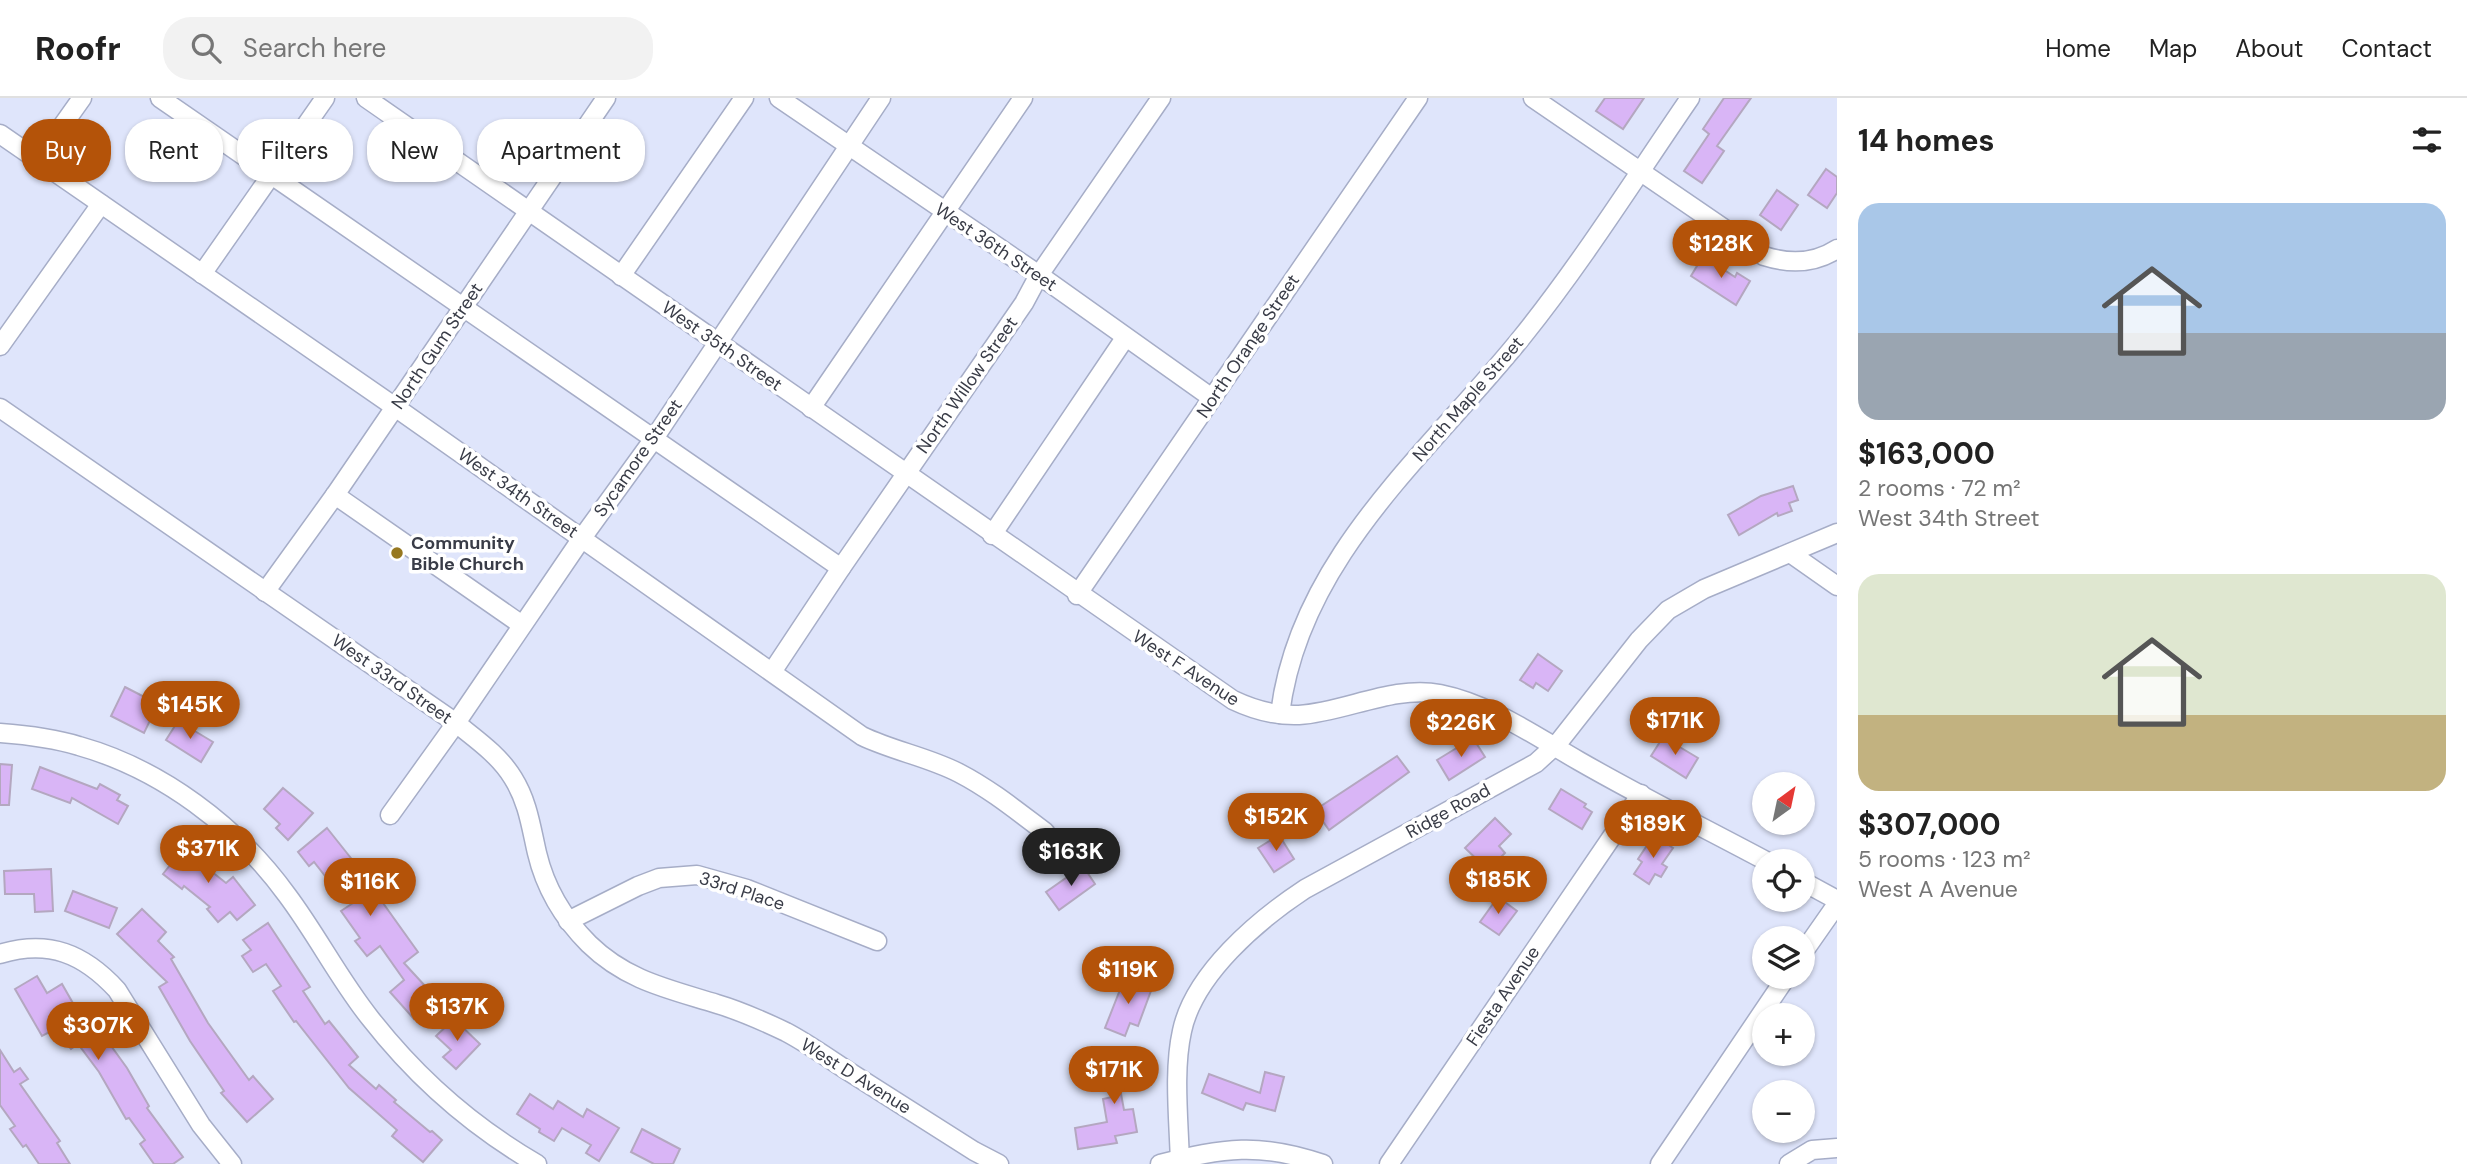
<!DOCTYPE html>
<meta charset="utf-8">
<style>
:root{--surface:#fff;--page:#f2f2f2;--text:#222;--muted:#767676;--line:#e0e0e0;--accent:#b45309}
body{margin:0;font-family:"DM Sans",sans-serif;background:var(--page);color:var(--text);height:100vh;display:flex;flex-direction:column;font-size:26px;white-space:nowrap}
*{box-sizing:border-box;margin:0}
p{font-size:23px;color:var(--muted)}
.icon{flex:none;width:38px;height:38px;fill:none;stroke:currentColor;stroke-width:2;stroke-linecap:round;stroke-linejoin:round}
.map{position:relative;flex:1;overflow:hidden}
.panel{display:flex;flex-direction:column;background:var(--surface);width:630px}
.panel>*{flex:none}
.banner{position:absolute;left:21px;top:21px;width:665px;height:63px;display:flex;gap:14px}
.needle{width:46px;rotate:33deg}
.controls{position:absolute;left:1752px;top:674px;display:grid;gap:14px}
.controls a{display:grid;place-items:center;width:63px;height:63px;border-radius:50%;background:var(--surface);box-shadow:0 2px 5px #0004;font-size:35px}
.price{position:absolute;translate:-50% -60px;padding:0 16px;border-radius:24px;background:var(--accent);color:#fff;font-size:23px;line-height:46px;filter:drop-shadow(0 2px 4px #0008)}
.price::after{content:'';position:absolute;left:50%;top:42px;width:21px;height:16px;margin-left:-10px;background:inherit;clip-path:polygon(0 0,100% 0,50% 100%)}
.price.active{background:#222;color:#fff}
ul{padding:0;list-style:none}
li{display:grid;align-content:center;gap:14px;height:371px;padding:0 21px}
li span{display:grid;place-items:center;height:217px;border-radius:21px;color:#555}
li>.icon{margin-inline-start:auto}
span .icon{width:126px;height:126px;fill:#fffc;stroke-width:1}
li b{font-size:30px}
h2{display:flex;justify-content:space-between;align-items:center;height:84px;padding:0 21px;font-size:30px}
.chip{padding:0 24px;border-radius:28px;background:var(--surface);box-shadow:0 2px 5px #0004;font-size:24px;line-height:63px}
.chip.active{background:var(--accent);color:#fff}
header{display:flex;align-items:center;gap:42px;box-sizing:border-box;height:98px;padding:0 35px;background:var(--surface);border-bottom:2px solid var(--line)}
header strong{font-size:33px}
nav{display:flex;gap:38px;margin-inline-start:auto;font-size:24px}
.search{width:490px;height:63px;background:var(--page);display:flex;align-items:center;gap:18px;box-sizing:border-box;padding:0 24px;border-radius:28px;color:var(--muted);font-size:26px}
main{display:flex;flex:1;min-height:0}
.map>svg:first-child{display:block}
</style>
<header>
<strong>Roofr</strong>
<div class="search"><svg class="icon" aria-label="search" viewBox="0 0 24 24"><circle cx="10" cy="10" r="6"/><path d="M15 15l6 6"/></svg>Search here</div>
<nav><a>Home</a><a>Map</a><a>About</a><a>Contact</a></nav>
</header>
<main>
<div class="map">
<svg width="1837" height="1066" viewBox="0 0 1837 1066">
<rect width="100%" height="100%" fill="#dfe5fb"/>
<g fill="#d9b5f6" stroke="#b4a7c0" stroke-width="2">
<path d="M1605,0H1644L1623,31L1596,13Z"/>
<path d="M1724,0H1751L1717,48L1724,53L1702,85L1684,73L1709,36L1703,31Z"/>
<path d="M1826,71L1837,79V95L1827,110L1808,97Z"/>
<path d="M1777,92L1798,107L1781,132L1760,117Z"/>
<path d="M1703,158L1735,179L1737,175L1750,183L1736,207L1691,178Z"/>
<path d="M1793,388L1798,402L1789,405L1792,413L1778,418L1777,415L1739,437L1728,417L1761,398Z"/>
<path d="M1538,556L1562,573L1548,593L1536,585L1533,590L1520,582Z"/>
<path d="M125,589L158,606L144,635L111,618Z"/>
<path d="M178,623L213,644L201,664L166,642Z"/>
<path d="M1663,639L1698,660L1686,680L1651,658Z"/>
<path d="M1473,640L1485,659L1449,682L1437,662Z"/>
<path d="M1397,658L1409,674L1329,732L1315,712Z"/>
<path d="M0,666L12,667L9,707H0Z"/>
<path d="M40,669L97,691L100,686L120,697L117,702L128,708L118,726L72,700L70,705L32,691Z"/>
<path d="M283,690L313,715L288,742L276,730L280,726L264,711Z"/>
<path d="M1561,691L1586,706L1584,709L1592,714L1582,731L1549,711Z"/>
<path d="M1495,720L1511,736L1499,748L1505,755L1488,772L1465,750Z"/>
<path d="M327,730L362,774L365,772L386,803L383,805L418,854L404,865L437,901L414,921L390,894L404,882L380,848L367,858L355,843L360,840L341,813L353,805L334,778L329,783L314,764L309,768L298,754Z"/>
<path d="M1279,737L1294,761L1274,774L1258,750Z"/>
<path d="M1654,737L1673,750L1662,766L1667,769L1661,779L1655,776L1649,786L1634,776L1642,764L1638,761Z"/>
<path d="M190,742L204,753L197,762L226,785L233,779L255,807L237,822L230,814L218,824L207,811L210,809L184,788L182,791L163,776Z"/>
<path d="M1083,768L1095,786L1059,812L1046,794Z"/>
<path d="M51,771L53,813L35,814L34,796H5L4,773Z"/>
<path d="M73,793L117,810L109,830L65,813Z"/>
<path d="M1498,799L1517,813L1499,837L1480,824Z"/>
<path d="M142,811L166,834L158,843L174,859L171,861L208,925L249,982L253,978L273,1001L247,1024L221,995L224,993L190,943L159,889L167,884L117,836Z"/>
<path d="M268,825L310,889L303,893L325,926L329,923L358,959L349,967L376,991L379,987L396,1002L394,1004L430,1034L432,1033L442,1042L423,1064L392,1038L397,1032L349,990L296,923L294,924L273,893L281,888L266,866L253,874L242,858L251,852L243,842Z"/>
<path d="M37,878L47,895L62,886L86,928L93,923L127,970L149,1008L147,1010L183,1059L173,1066H154L140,1046L145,1042L129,1020L126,1021L99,974L78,946L71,951L55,931L42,938L15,891Z"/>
<path d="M1125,879L1152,890L1138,928L1130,925L1125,938L1105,930Z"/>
<path d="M454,921L480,946L456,971L443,959L451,952L436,938Z"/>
<path d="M1120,949L1142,952L1136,988L1119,985L1124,1012L1133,1011L1137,1034L1115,1038L1117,1045L1078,1051L1075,1030L1107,1024L1103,1001L1112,999Z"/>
<path d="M0,952L14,974L20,970L28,981L20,986L60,1043L57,1045L70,1066H39L26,1047L23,1049L10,1031L15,1028L0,1007Z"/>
<path d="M1265,974L1284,979L1275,1013L1246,1005L1243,1012L1202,995L1209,976L1260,995Z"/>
<path d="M530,996L553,1011L558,1003L583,1019L587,1011L619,1030L599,1063L586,1055L591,1047L562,1030L554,1043L539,1034L540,1031L517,1016Z"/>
<path d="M642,1031L680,1051L673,1066H654L631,1054Z"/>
</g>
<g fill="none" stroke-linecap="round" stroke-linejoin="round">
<g stroke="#a6adc7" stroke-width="21">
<g id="minor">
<path d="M160,0L841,470"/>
<path d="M366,0L1233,602C1254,612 1275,618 1299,617C1346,614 1393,587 1440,596C1490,606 1535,638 1579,663C1640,698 1704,730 1766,763"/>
<path d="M779,0L1039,177L1212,300"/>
<path d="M1533,0L1764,158C1789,166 1814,166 1837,151"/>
<path d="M0,36L395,309L862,638C893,653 928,659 959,675C990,691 1017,713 1045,734"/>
<path d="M38,62L82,0"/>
<path d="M202,176L325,0"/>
<path d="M621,178L744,0"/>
<path d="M0,248L101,106"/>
<path d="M0,310L456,625C477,642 499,657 513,680C528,704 531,729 537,755C545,789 564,821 589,846C627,883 669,891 717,906C741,913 763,923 786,934C807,945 828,960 848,973C890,1000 932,1026 974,1053L999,1066"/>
<path d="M811,310L1023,0"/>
<path d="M335,397L522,527"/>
<path d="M992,437L1125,240"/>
<path d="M1790,455L1837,488"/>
<path d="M265,494L335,397L606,0"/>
<path d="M1077,497L1418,0"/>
<path d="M772,574L841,470L1024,205L1039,177L1161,0"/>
<path d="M1280,616C1299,459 1429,355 1522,239C1583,163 1635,80 1690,0"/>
<path d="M0,635C27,637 53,640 79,648C161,671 237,728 287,797C317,837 339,881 370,920C416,979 473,1029 537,1066"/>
<path d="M390,717L456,625L582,440L653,342L881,0"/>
<path d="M1802,783L1837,802"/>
<path d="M568,823L638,788L659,780L697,777L747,791L877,843"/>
<path d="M0,856C49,841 84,856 117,892L201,1027L232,1066"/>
<path d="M1802,856L1837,806"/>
<path d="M1160,1066C1224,1050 1259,1044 1323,1066"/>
<path d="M1180,1066C1179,1024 1173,973 1182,933C1194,876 1258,822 1305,791L1536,665L1558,645L1639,542L1668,512L1704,491L1837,435"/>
<path d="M1389,1066L1641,696"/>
<path d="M1660,1066L1787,878"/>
<path d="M1789,1066L1812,1052L1837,1050"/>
</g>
</g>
<use href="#minor" stroke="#fff" stroke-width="18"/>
</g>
<circle fill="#977820" stroke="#fff" stroke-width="2.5" cx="397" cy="455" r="7"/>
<g text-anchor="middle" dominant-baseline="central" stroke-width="7" stroke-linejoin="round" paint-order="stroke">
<g font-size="18" fill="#393c47" stroke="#fff">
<text transform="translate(996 149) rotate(34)">West 36th Street</text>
<text transform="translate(437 248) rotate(-56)">North Gum Street</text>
<text transform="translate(722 248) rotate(35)">West 35th Street</text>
<text transform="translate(1248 248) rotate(-56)">North Orange Street</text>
<text transform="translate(967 287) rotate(-55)">North Willow Street</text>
<text transform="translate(1468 301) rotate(-49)">North Maple Street</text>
<text transform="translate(638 360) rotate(-55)">Sycamore Street</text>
<text transform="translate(518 395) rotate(35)">West 34th Street</text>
<text transform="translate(1186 570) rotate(33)">West F Avenue</text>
<text transform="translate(392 581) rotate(35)">West 33rd Street</text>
<text transform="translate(1448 713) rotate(-29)">Ridge Road</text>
<text transform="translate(742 793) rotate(18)">33rd Place</text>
<text transform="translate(1503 898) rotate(-56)">Fiesta Avenue</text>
<text transform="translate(856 978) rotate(32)">West D Avenue</text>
</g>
<g font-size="18" font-weight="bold" fill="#393c47" stroke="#fff" text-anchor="start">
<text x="411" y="445">Community<tspan x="411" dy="21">Bible Church</tspan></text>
</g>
</g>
</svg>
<div class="controls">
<a><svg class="needle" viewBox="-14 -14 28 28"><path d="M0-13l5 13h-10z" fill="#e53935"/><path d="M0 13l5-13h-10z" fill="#767676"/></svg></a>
<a><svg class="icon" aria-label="locate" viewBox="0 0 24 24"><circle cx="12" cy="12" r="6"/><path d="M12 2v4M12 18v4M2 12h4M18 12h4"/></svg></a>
<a><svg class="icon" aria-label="layers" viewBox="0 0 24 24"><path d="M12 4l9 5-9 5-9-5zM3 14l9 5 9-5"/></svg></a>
<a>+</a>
<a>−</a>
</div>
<b class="price" style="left:1721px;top:182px">$128K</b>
<b class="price" style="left:190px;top:643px">$145K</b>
<b class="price" style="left:1675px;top:659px">$171K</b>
<b class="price" style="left:1461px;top:661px">$226K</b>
<b class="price" style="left:1276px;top:755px">$152K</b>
<b class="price" style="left:1653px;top:762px">$189K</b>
<b class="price" style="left:208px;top:787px">$371K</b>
<b class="price active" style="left:1071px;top:790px">$163K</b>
<b class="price" style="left:1498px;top:818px">$185K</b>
<b class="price" style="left:370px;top:820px">$116K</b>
<b class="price" style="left:1128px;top:908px">$119K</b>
<b class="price" style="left:457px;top:945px">$137K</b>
<b class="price" style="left:98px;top:964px">$307K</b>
<b class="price" style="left:1114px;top:1008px">$171K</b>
<div class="banner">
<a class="chip active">Buy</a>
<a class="chip">Rent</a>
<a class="chip">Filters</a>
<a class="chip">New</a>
<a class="chip">Apartment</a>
</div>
</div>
<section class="panel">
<h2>14 homes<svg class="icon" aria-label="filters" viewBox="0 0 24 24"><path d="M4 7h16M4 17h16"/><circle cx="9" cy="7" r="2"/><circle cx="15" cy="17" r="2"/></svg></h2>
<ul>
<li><span style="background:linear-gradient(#a9c7e8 60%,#9aa5b1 0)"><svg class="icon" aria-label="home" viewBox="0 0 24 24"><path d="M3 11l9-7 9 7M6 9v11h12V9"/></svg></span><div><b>$163,000</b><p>2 rooms · 72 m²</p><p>West 34th Street</p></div></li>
<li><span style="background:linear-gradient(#dfe7d0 65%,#c2b280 0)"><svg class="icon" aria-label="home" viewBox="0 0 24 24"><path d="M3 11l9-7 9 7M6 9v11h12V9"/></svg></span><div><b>$307,000</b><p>5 rooms · 123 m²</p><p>West A Avenue</p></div></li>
</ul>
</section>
</main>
